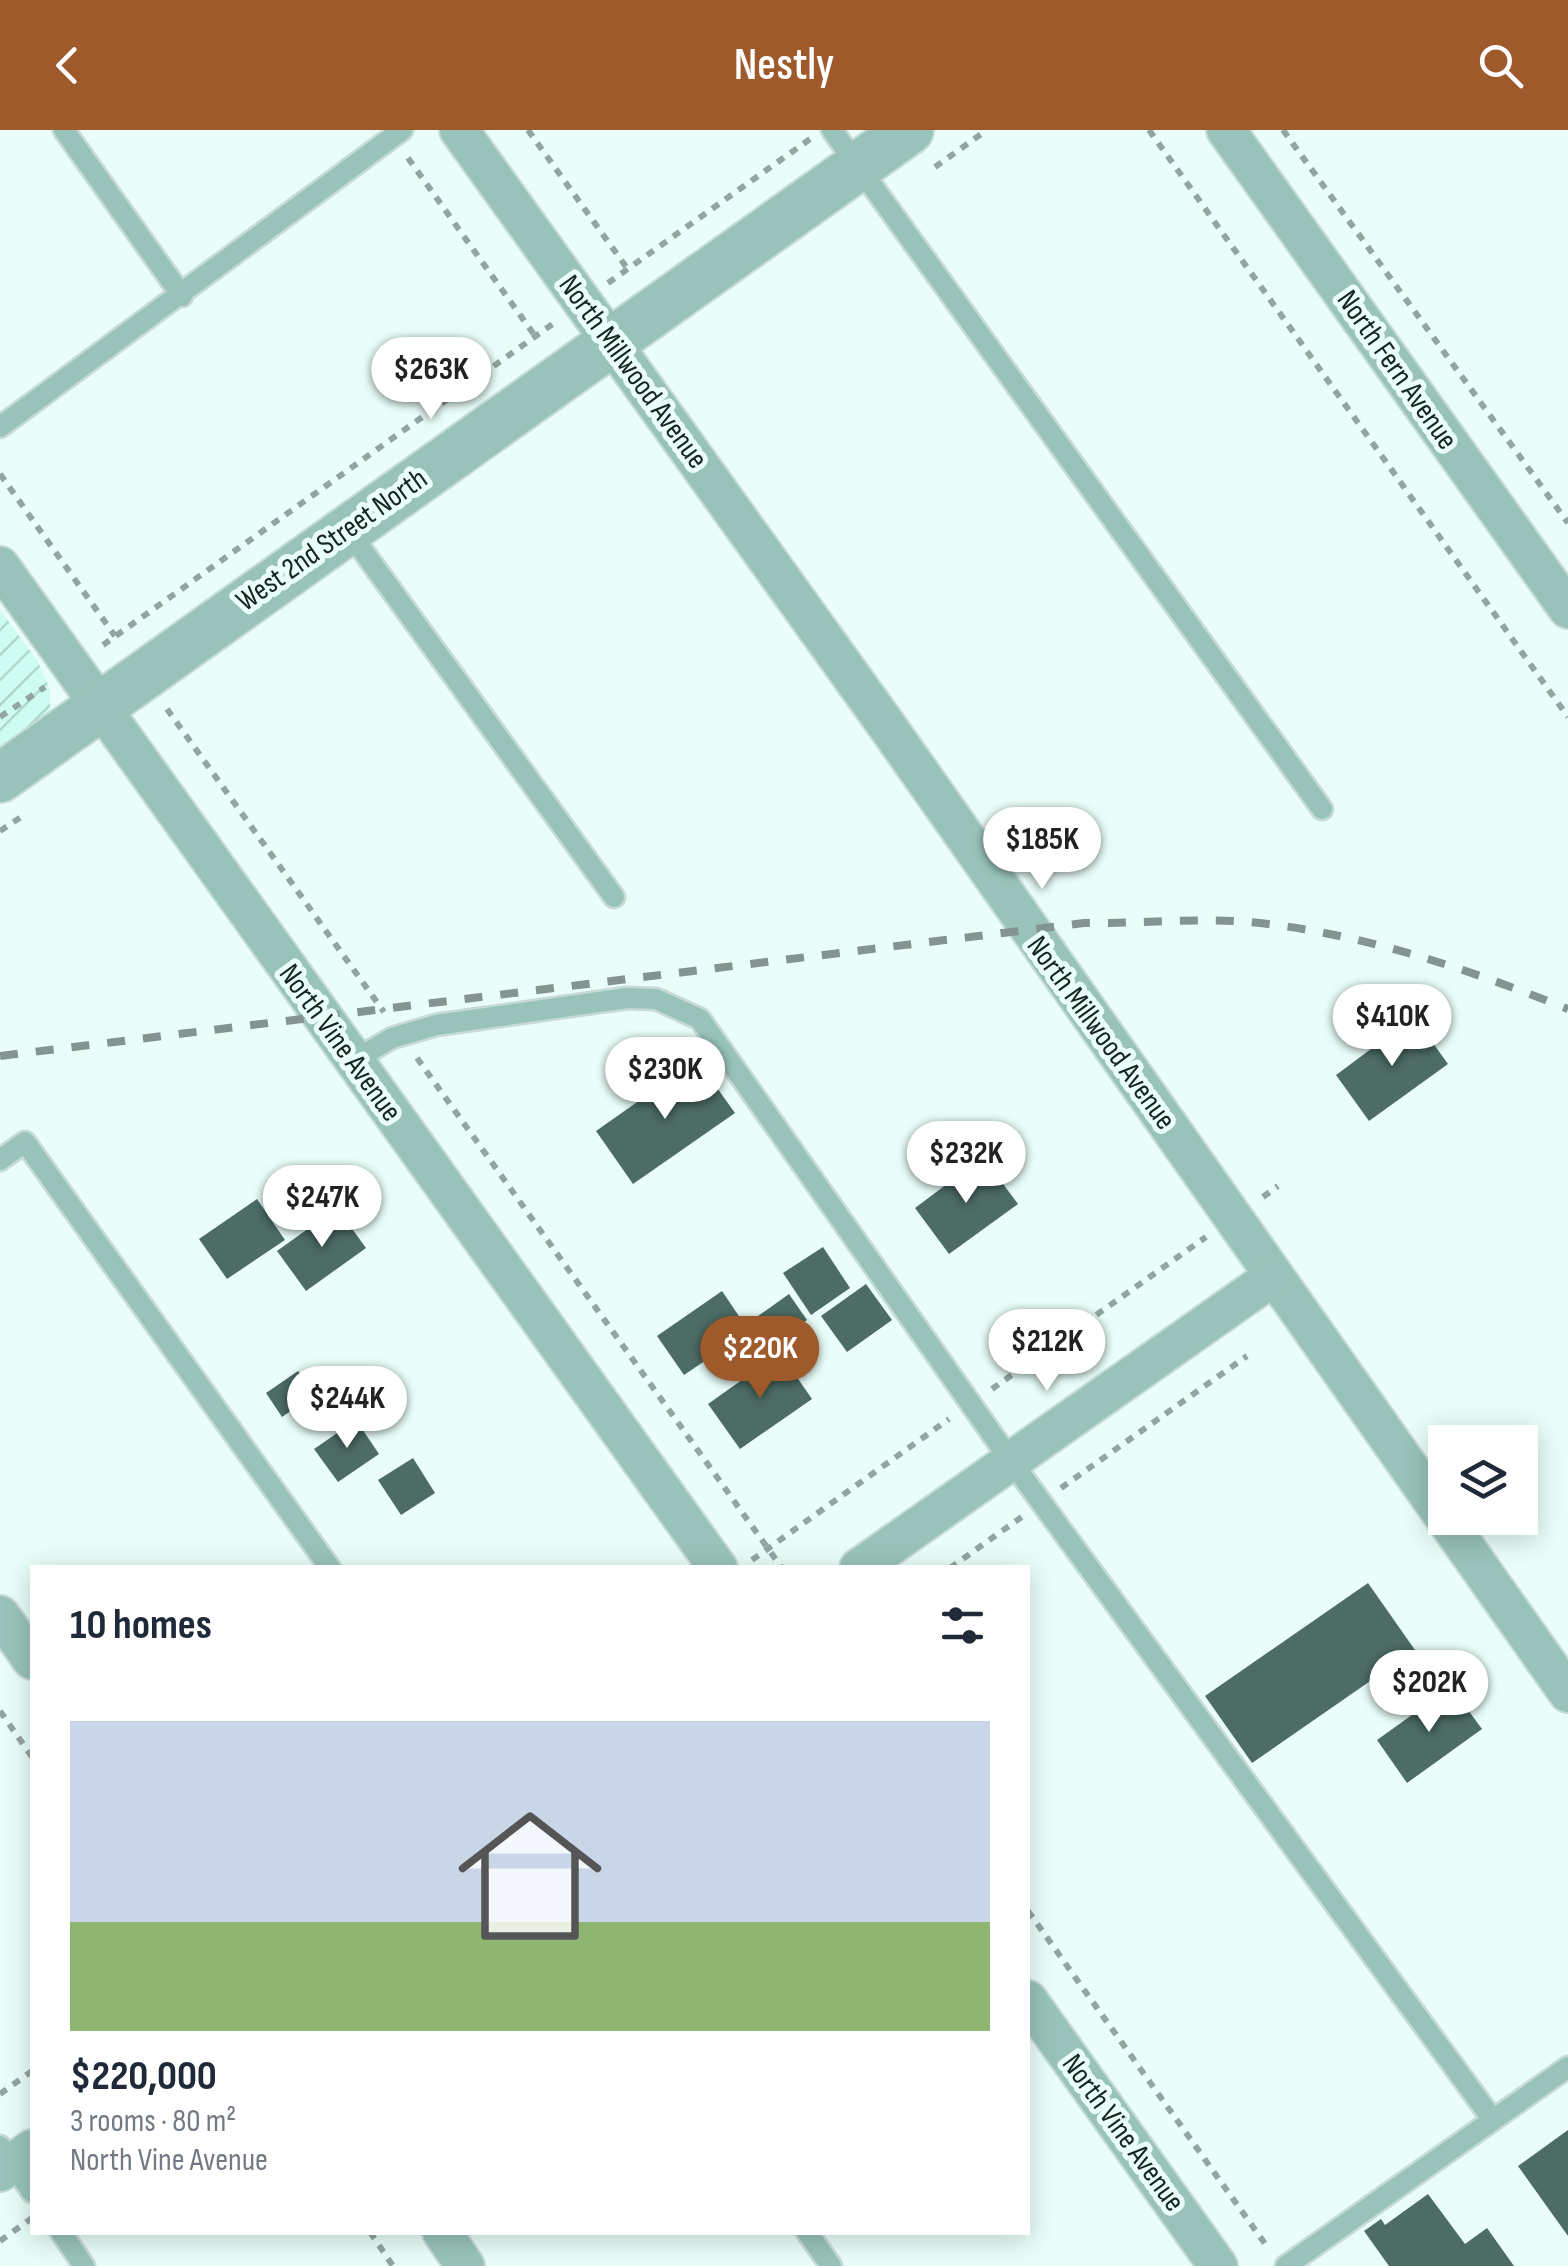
<!DOCTYPE html>
<meta charset="utf-8">
<style>
:root{--surface:#fff;--page:#f2f2f3;--text:#1f2937;--muted:#747a83;--accent:#9e5a2b}
body{margin:0;font-family:"Sofia Sans Condensed",sans-serif;background:var(--page);color:var(--text);height:100vh;display:flex;flex-direction:column;font-size:38px;white-space:nowrap}
*{box-sizing:border-box;margin:0}
p{font-size:32px;color:var(--muted)}
.icon{flex:none;width:55px;height:55px;fill:none;stroke:currentColor;stroke-width:2;stroke-linecap:round;stroke-linejoin:round}
.map{position:relative;flex:1;overflow:hidden}
.drawer{position:absolute;left:30px;top:1435px;width:1000px;height:670px;display:flex;flex-direction:column;background:var(--surface);border-radius:0px;box-shadow:0 5px 25px #0003}
.drawer>*{flex:none}
.tools{position:absolute;left:1428px;top:1295px;display:grid;gap:20px}
.tools a{display:grid;place-items:center;width:110px;height:110px;border-radius:0px;background:var(--surface);box-shadow:0 5px 25px #0003;font-size:50px}
.price{position:absolute;translate:-50% -85px;padding:0 22px;border-radius:35px;background:#fff;color:#222;font-size:32px;line-height:65px;filter:drop-shadow(0 2px 5px #0008)}
.price::after{content:'';position:absolute;left:50%;top:60px;width:30px;height:22px;margin-left:-15px;background:inherit;clip-path:polygon(0 0,100% 0,50% 100%)}
.price.on{background:var(--accent);color:#fff}
ul{padding:0;list-style:none}
li{display:grid;align-content:center;gap:20px;height:530px;padding:0 40px}
li span{display:grid;place-items:center;height:310px;border-radius:0px;color:#555}
li>.icon{margin-inline-start:auto}
span .icon{width:180px;height:180px;fill:#fffc;stroke-width:1}
li b{font-size:42px}
h2{display:flex;justify-content:space-between;align-items:center;height:120px;padding:0 40px;font-size:42px}
header{display:flex;justify-content:space-between;align-items:center;height:130px;padding:0 40px;background:var(--accent);color:#fff;font-size:45px;font-weight:600}
.map>svg:first-child{display:block}
</style>
<header><svg class="icon" aria-label="back" viewBox="0 0 24 24"><path d="M15 5l-7 7 7 7"/></svg>Nestly<svg class="icon" aria-label="search" viewBox="0 0 24 24"><circle cx="10" cy="10" r="6"/><path d="M15 15l6 6"/></svg></header>
<div class="map">
<svg width="1568" height="2136" viewBox="0 0 1568 2136">
<defs>
<pattern id="industrial-furrows" width="10" height="10" patternUnits="userSpaceOnUse" patternTransform="scale(2.5)"><rect width="10" height="10" fill="#cefcf2"/><path d="M-1 1l2-2M0 10L10 0M9 11l2-2" fill="none" stroke="#b0d8cf"/></pattern>
</defs>
<rect width="100%" height="100%" fill="#e9fef9"/>
<path fill="url(#industrial-furrows)" d="M0,480L37,530L50,559V581L0,617Z"/>
<g fill="#4c6c65">
<path d="M1414,887L1448,934L1369,991L1336,945Z"/>
<path d="M697,930L735,983L633,1054L596,1001Z"/>
<path d="M983,1027L1018,1074L949,1124L915,1078Z"/>
<path d="M257,1069L285,1110L227,1149L199,1109Z"/>
<path d="M337,1078L366,1118L306,1161L277,1121Z"/>
<path d="M823,1117L850,1158L811,1185L783,1143Z"/>
<path d="M866,1154L892,1190L847,1222L821,1186Z"/>
<path d="M722,1161L749,1201L684,1245L657,1206Z"/>
<path d="M789,1164L807,1190L775,1211L758,1186Z"/>
<path d="M780,1223L812,1269L740,1319L708,1274Z"/>
<path d="M298,1241L314,1265L282,1287L266,1263Z"/>
<path d="M356,1290L379,1324L338,1352L314,1319Z"/>
<path d="M413,1328L435,1363L401,1385L378,1350Z"/>
<path d="M1368,1453L1415,1520L1252,1633L1205,1566Z"/>
<path d="M1451,1557L1482,1599L1407,1653L1377,1610Z"/>
<path d="M1568,2000V2106L1518,2036Z"/>
<path d="M1428,2064L1465,2114L1487,2098L1514,2136H1389L1364,2101L1381,2089L1385,2095Z"/>
</g>
<g fill="none" stroke-linecap="round" stroke-linejoin="round">
<g stroke="#c7dbd6" stroke-width="25">
<g id="service">
<path d="M64,0L182,166"/>
<path d="M832,0L1322,679"/>
<path d="M0,297L402,0"/>
<path d="M347,399L614,767"/>
<path d="M353,931L392,908L436,895L627,868L656,869L700,889L1011,1331L1493,1990"/>
<path d="M0,1030L25,1012L330,1438"/>
<path d="M0,2016L32,2062"/>
<path d="M61,2102L84,2136"/>
<path d="M807,2102L831,2136"/>
<path d="M1286,2136L1568,1937"/>
</g>
</g>
<g stroke="#c7dbd6" stroke-width="42">
<g id="minor">
<path d="M459,0L887,596L1568,1563"/>
<path d="M1226,0L1568,479"/>
<path d="M0,436L718,1438"/>
<path d="M859,1438L1274,1146"/>
<path d="M0,1485L32,1530"/>
<path d="M1028,1870L1218,2136"/>
<path d="M0,2042L32,2019"/>
<path d="M442,2102L465,2136"/>
</g>
</g>
<g stroke="#c7dbd6" stroke-width="52">
<path id="tertiary" d="M0,648L909,0"/>
</g>
<g stroke="#93a5a1" stroke-width="6" stroke-dasharray="8 8" stroke-linecap="butt">
<path d="M528,0L629,141"/>
<path d="M1149,0L1568,587"/>
<path d="M1283,0L1568,393"/>
<path d="M408,28L535,206"/>
<path d="M935,37L987,0"/>
<path d="M608,153L810,9"/>
<path d="M0,344L115,506"/>
<path d="M103,515L554,193"/>
<path d="M167,579L384,882"/>
<path d="M0,587L45,557"/>
<path d="M0,701L21,687"/>
<path d="M417,928L782,1438"/>
<path d="M1263,1067L1278,1056"/>
<path d="M992,1259L1206,1107"/>
<path d="M1061,1358L1247,1226"/>
<path d="M752,1430L949,1289"/>
<path d="M950,1438L1023,1386"/>
<path d="M0,1581L32,1627"/>
<path d="M1028,1781L1268,2118"/>
<path d="M0,1964L32,1941"/>
<path d="M370,2102L393,2136"/>
<path d="M0,2111L32,2088"/>
</g>
<use href="#service" stroke="#99c3ba" stroke-width="20"/>
<use href="#minor" stroke="#99c3ba" stroke-width="38"/>
<use href="#tertiary" stroke="#99c3ba" stroke-width="48"/>
<path stroke="#849591" stroke-width="8" stroke-dasharray="18 18" stroke-linecap="butt" d="M0,926L1084,793C1146,794 1206,786 1268,794C1373,807 1470,840 1568,879"/>
</g>
<g text-anchor="middle" dominant-baseline="central" stroke-width="10" stroke-linejoin="round" paint-order="stroke">
<g font-size="30" fill="#162421" stroke="#e9fef9">
<text transform="translate(1397 240) rotate(55)">North Fern Avenue</text>
<text transform="translate(633 242) rotate(54)">North Millwood Avenue</text>
<text transform="translate(332 410) rotate(-35)">West 2nd Street North</text>
<text transform="translate(1101 903) rotate(54)">North Millwood Avenue</text>
<text transform="translate(340 913) rotate(54)">North Vine Avenue</text>
<text transform="translate(1123 2003) rotate(54)">North Vine Avenue</text>
</g>
</g>
</svg>
<div class="tools">
<a><svg class="icon" aria-label="layers" viewBox="0 0 24 24"><path d="M12 4l9 5-9 5-9-5zM3 14l9 5 9-5"/></svg></a>
</div>
<b class="price" style="left:431px;top:292px">$263K</b>
<b class="price" style="left:1042px;top:762px">$185K</b>
<b class="price" style="left:1392px;top:939px">$410K</b>
<b class="price" style="left:665px;top:992px">$230K</b>
<b class="price" style="left:966px;top:1076px">$232K</b>
<b class="price" style="left:322px;top:1120px">$247K</b>
<b class="price" style="left:1047px;top:1264px">$212K</b>
<b class="price on" style="left:760px;top:1271px">$220K</b>
<b class="price" style="left:347px;top:1321px">$244K</b>
<b class="price" style="left:1429px;top:1605px">$202K</b>
<section class="drawer">
<h2>10 homes<svg class="icon" aria-label="filters" viewBox="0 0 24 24"><path d="M4 7h16M4 17h16"/><circle cx="9" cy="7" r="2"/><circle cx="15" cy="17" r="2"/></svg></h2>
<ul>
<li><span style="background:linear-gradient(#c9d6e8 65%,#8fb573 0)"><svg class="icon" aria-label="home" viewBox="0 0 24 24"><path d="M3 11l9-7 9 7M6 9v11h12V9"/></svg></span><div><b>$220,000</b><p>3 rooms · 80 m²</p><p>North Vine Avenue</p></div></li>
</ul>
</section>
</div>
